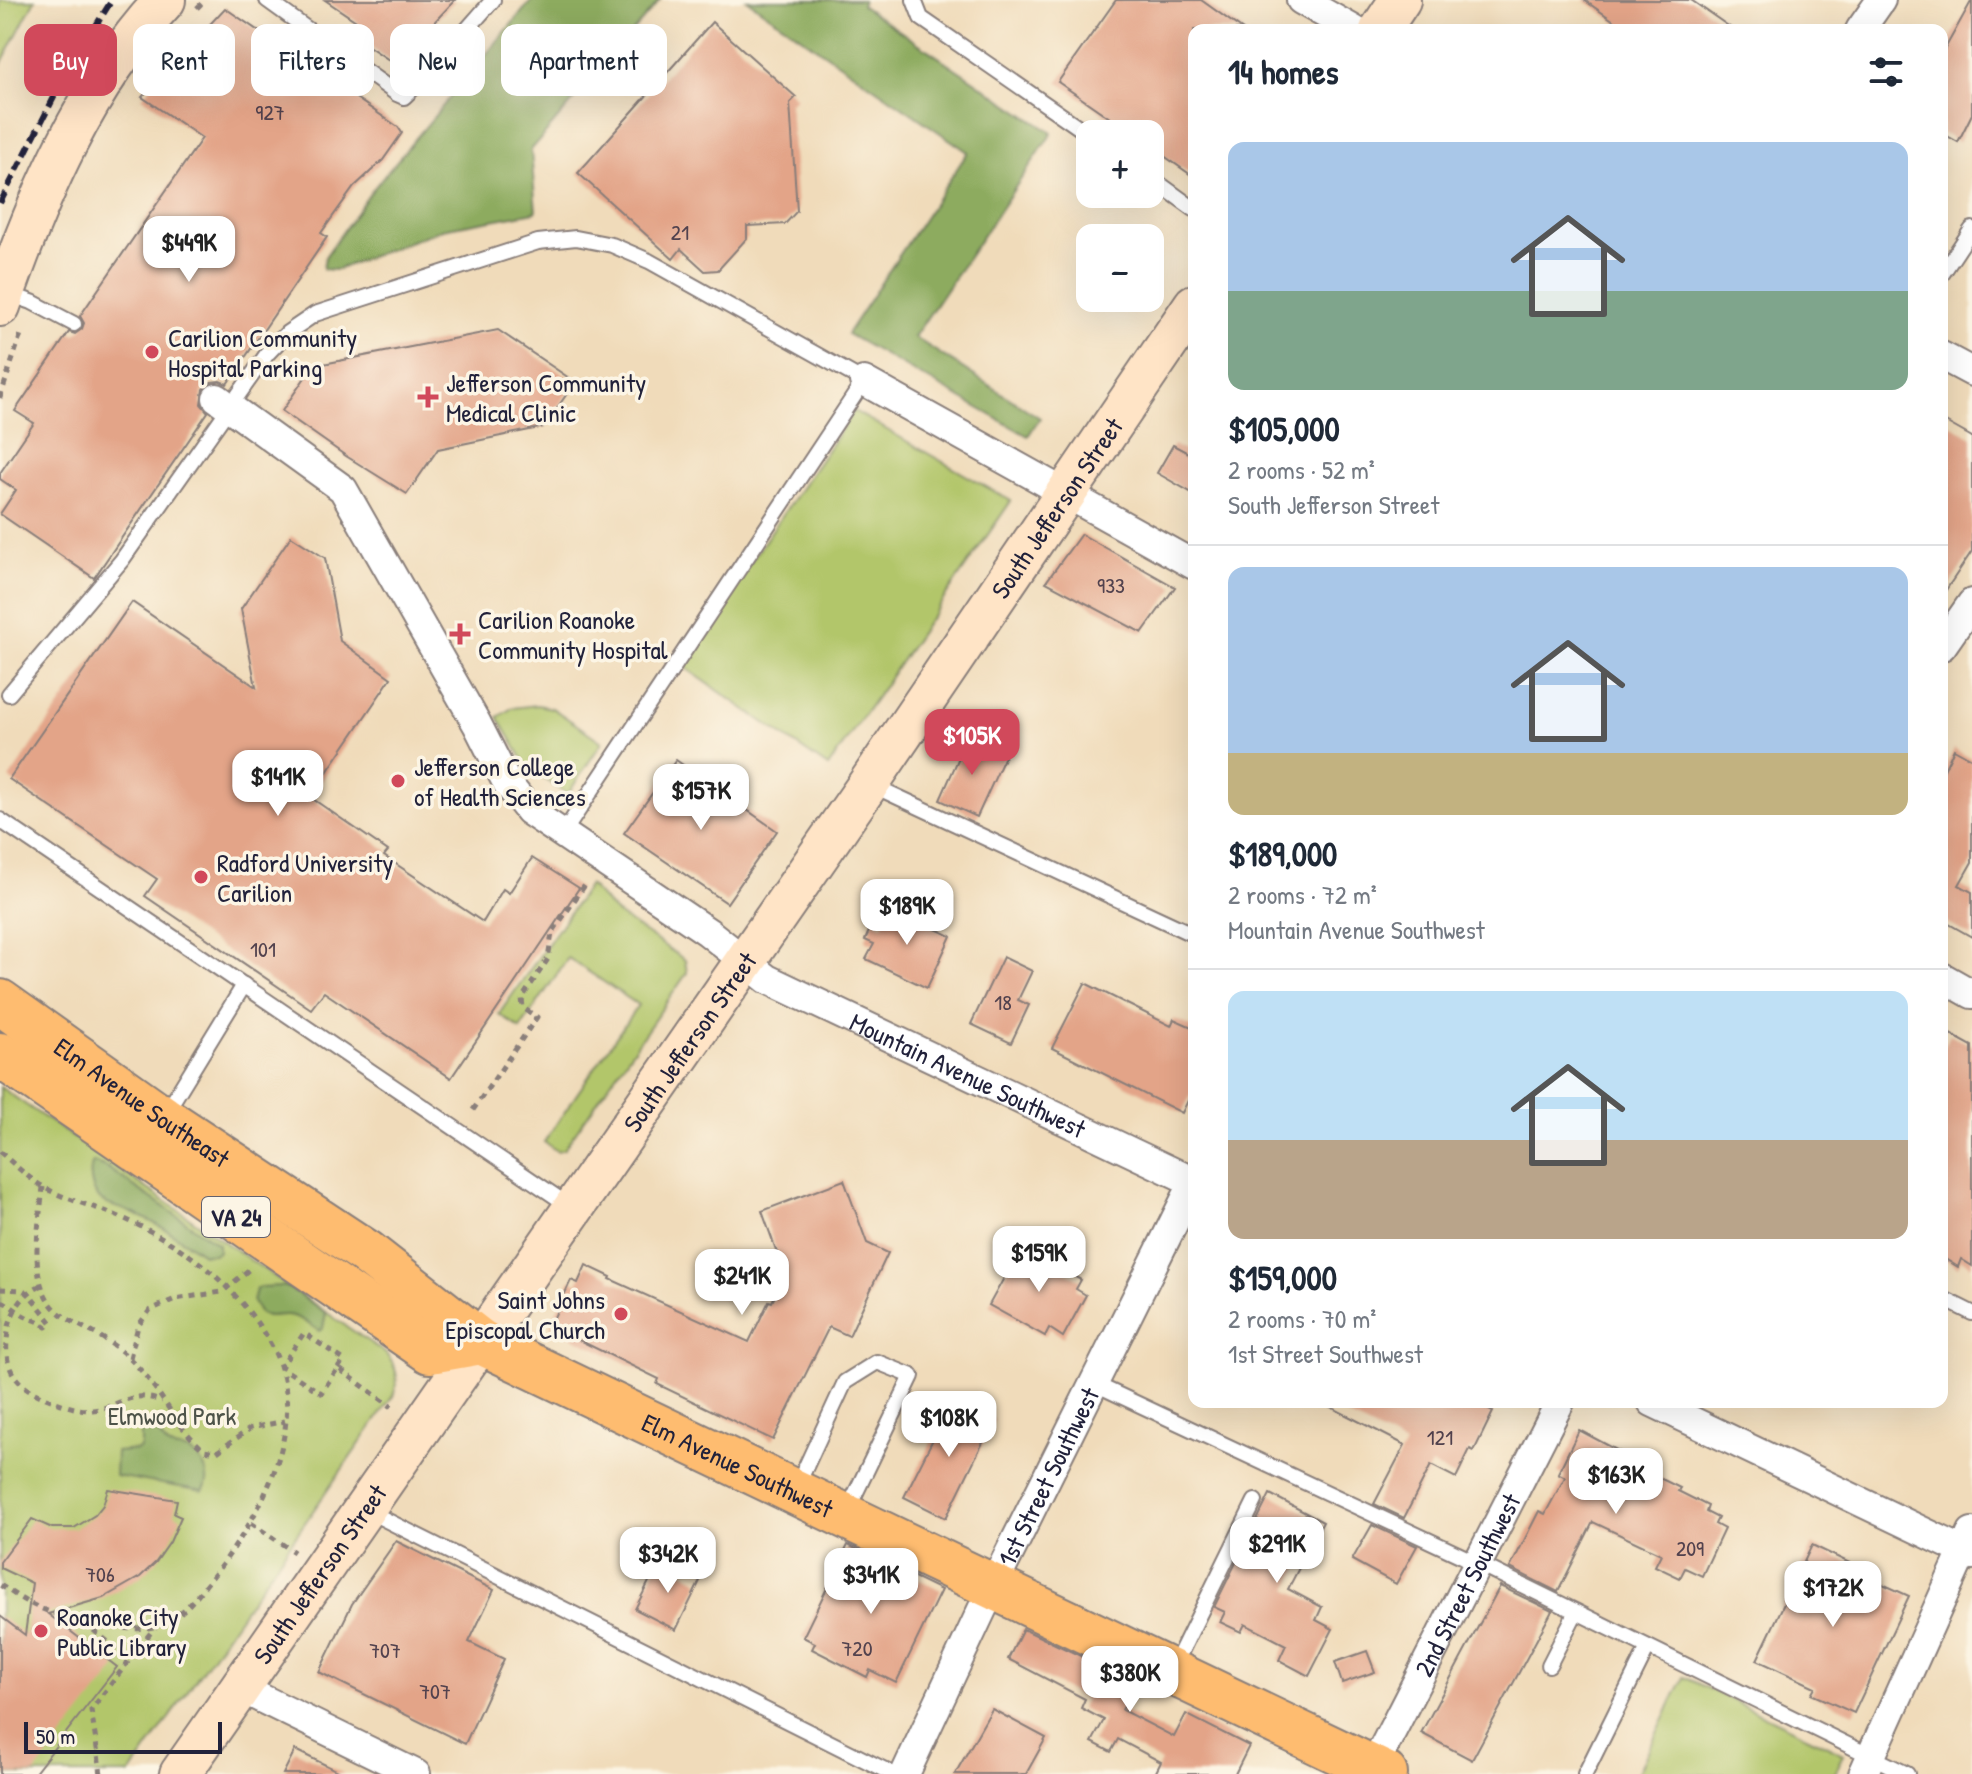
<!DOCTYPE html>
<meta charset="utf-8">
<style>
:root{--surface:#fff;--page:#f6f6f7;--text:#1f2937;--muted:#747a83;--line:#e0e1e3;--accent:#d1495b}
body{margin:0;font-family:"Patrick Hand",sans-serif;background:var(--page);color:var(--text);height:100vh;display:flex;flex-direction:column;font-size:30px;white-space:nowrap}
*{box-sizing:border-box;margin:0}
p{font-size:26px;color:var(--muted)}
.icon{flex:none;width:44px;height:44px;fill:none;stroke:currentColor;stroke-width:2;stroke-linecap:round;stroke-linejoin:round}
.map{position:relative;flex:1;overflow:hidden}
.drawer{position:absolute;left:1188px;top:24px;width:760px;height:1384px;display:flex;flex-direction:column;background:var(--surface);border-radius:16px;box-shadow:0 8px 32px #0002}
.drawer>*{flex:none}
.banner{position:absolute;left:24px;top:24px;width:760px;height:72px;display:flex;gap:16px}
.tools{position:absolute;left:1076px;top:120px;display:grid;gap:16px}
.tools a{display:grid;place-items:center;width:88px;height:88px;border-radius:16px;background:var(--surface);box-shadow:0 8px 32px #0002;font-size:40px}
.scale{position:absolute;left:24px;bottom:20px;width:198px;box-sizing:border-box;padding-left:8px;border:4px solid #22223b;border-top:0;font-size:22px;line-height:28px;white-space:nowrap;color:#22223b;-webkit-text-stroke:6px #fcf5e5;paint-order:stroke}
.price{position:absolute;translate:-50% -68px;padding:0 18px;border-radius:16px;background:#fff;color:#222;font-size:26px;line-height:52px;filter:drop-shadow(0 2px 4px #0008)}
.price::after{content:'';position:absolute;left:50%;top:48px;width:24px;height:18px;margin-left:-12px;background:inherit;clip-path:polygon(0 0,100% 0,50% 100%)}
.price.selected{background:var(--accent);color:#fff}
ul{padding:0;list-style:none}
li{display:grid;align-content:center;gap:16px;height:424px;padding:0 40px}
li+li{border-top:2px solid var(--line)}
li span{display:grid;place-items:center;height:248px;border-radius:16px;color:#555}
li>.icon{margin-inline-start:auto}
span .icon{width:144px;height:144px;fill:#fffc;stroke-width:1}
li b{font-size:34px}
h2{display:flex;justify-content:space-between;align-items:center;height:96px;padding:0 40px;font-size:34px}
.tag{padding:0 28px;border-radius:16px;background:var(--surface);box-shadow:0 8px 32px #0002;font-size:28px;line-height:72px}
.tag.selected{background:var(--accent);color:#fff}
.map>svg:first-child{display:block}
</style>
<div class="map">
<svg width="1972" height="1774" viewBox="0 0 1972 1774">
<rect width="100%" height="100%" fill="#fcf5e5"/>
<filter id="ink" filterUnits="userSpaceOnUse"><feTurbulence type="fractalNoise" baseFrequency=".0125" numOctaves="2"/><feDisplacementMap in="SourceGraphic" scale="16" xChannelSelector="R" yChannelSelector="G"/><feConvolveMatrix kernelMatrix="1 2 1 2 8 2 1 2 1" color-interpolation-filters="sRGB"/></filter>
<filter id="wash" filterUnits="userSpaceOnUse"><feTurbulence type="fractalNoise" baseFrequency=".006" numOctaves="4" result="noise"/><feDisplacementMap in="SourceGraphic" scale="32" xChannelSelector="R" yChannelSelector="G"/><feGaussianBlur stdDeviation="1.8" result="paint"/><feColorMatrix in="noise" values="0 0 0 0 0 0 0 0 0 0 0 0 0 0 0 0 0 1.4 0 .05"/><feComposite in="paint" operator="in"/></filter>
<g filter="url(#wash)">
<rect width="100%" height="100%" fill="#f0dbba"/>
<g fill="#b2c66a" stroke="#6a7452" stroke-width="2">
<path d="M0,0H35L0,66Z"/>
<path d="M854,411L1011,501L828,767L680,664Z"/>
<path d="M537,705L552,708L602,742L568,794L529,770L498,717L512,708Z"/>
<path d="M589,885L615,912L685,960L687,973L564,1149L557,1151L544,1142L638,1005L568,958L520,1029L499,1014Z"/>
<path d="M0,1087L385,1353C397,1366 400,1379 393,1396L130,1774H0Z"/>
<path d="M1684,1677L1844,1754L1835,1774H1637Z"/>
</g>
<g fill="#8dab5e" stroke="#58664c" stroke-width="2">
<path d="M532,0H660L531,150L536,212L442,229L336,270L323,269L325,257L373,189Z"/>
<path d="M747,0H863L861,5L1052,133L914,337L1040,418L1028,436L847,334L968,152Z"/>
<path d="M93,1162L106,1167L218,1244V1251L215,1254H203C180,1239 158,1223 132,1213C123,1208 104,1206 98,1197C91,1188 88,1171 93,1162Z"/>
<path d="M282,1286L291,1289L326,1313L323,1328L319,1331C309,1324 299,1316 287,1315C277,1314 270,1319 260,1314L253,1302L256,1289L260,1287Z"/>
<path d="M153,1428C160,1433 162,1443 170,1447C177,1450 184,1448 190,1452C204,1460 213,1478 203,1491L115,1476L116,1452L138,1450L141,1446V1432Z"/>
</g>
<g id="blocks">
<g fill="#e3a488">
<path d="M325,0H455L395,64L349,33L359,23Z"/>
<path d="M1116,0H1201L1243,30H1194V177L1150,146V134H1133L1058,82Z"/>
<path d="M1584,0H1691L1734,30H1627Z"/>
<path d="M1972,0V114L1958,142L1942,133V54Z"/>
<path d="M225,8L398,127L402,133L383,160L354,187L321,233L327,237L227,384L220,381L211,382L203,389L201,404L208,412L94,578L0,514L16,490L0,479V473L34,423L15,411L69,332L75,334L82,329L84,323L80,316L202,138L142,97Z"/>
<path d="M712,22L796,97L790,103L797,211L785,224L747,226V238L718,270L705,271L681,249L673,259L578,173Z"/>
<path d="M498,330L575,382L544,427L438,449L407,494L346,456L282,411L313,366Z"/>
<path d="M1942,420L1972,437V551L1942,596Z"/>
<path d="M1173,445L1194,456V494L1157,473Z"/>
<path d="M1081,534L1175,587L1142,633L1046,582Z"/>
<path d="M291,536L325,558L340,641L391,678L310,797L388,851L384,856L483,922L503,889L509,893L532,858L579,888L451,1078L324,992L311,1009L145,896L157,879L9,779L132,602L256,687L241,609Z"/>
<path d="M968,737L1005,756L977,817L940,800Z"/>
<path d="M1954,749L1972,759V862L1959,885L1972,892V937L1942,920V774Z"/>
<path d="M676,760L777,831L727,903L624,833Z"/>
<path d="M890,908L951,936L927,988L866,959L874,944L865,940L874,920L883,925Z"/>
<path d="M1003,957L1032,971L1018,1000L1029,1005L1011,1043L971,1024Z"/>
<path d="M1085,983L1171,1026L1174,1019L1194,1028V1088L1182,1113L1052,1048Z"/>
<path d="M1950,1034L1972,1046V1266L1961,1259L1958,1267L1942,1257V1051Z"/>
<path d="M844,1180L867,1243L888,1253L849,1336L829,1327L773,1440L657,1384L659,1379L550,1326L571,1280L578,1283L586,1265L611,1277L610,1279L749,1342L769,1301L772,1302L785,1275L762,1211Z"/>
<path d="M1021,1247L1081,1280L1076,1289L1086,1295L1063,1337L1049,1328L1045,1336L989,1305Z"/>
<path d="M953,1399L994,1420L946,1518L904,1497Z"/>
<path d="M1321,1402H1473L1493,1412L1474,1451L1470,1449L1456,1478L1431,1465L1404,1518L1374,1504L1405,1445Z"/>
<path d="M1579,1430L1626,1455L1623,1460L1680,1488L1678,1491L1708,1506L1706,1512L1718,1518L1715,1524L1724,1529L1702,1576L1685,1568L1680,1578L1655,1566L1661,1554L1593,1522L1558,1592L1510,1568L1539,1511L1545,1514L1565,1477L1558,1473Z"/>
<path d="M108,1489L177,1500L174,1514L181,1517L170,1542L156,1562L140,1577L103,1598L48,1614L117,1667L34,1774H0V1616L25,1635L32,1583L0,1568V1562L32,1519L52,1528H74L95,1515L103,1505Z"/>
<path d="M1270,1494L1323,1522L1288,1589L1322,1607L1316,1620L1333,1629L1309,1676L1279,1660L1286,1645L1245,1624L1241,1632L1220,1622L1225,1612L1214,1607Z"/>
<path d="M1372,1525L1417,1546L1396,1584L1352,1560Z"/>
<path d="M396,1541L494,1590L469,1642L504,1659L465,1744L319,1672L352,1604Z"/>
<path d="M848,1545L941,1590L896,1683L870,1670L867,1677L812,1649L815,1643L803,1637Z"/>
<path d="M1812,1545L1856,1566L1854,1571L1909,1596L1854,1713L1811,1694L1815,1687L1757,1660Z"/>
<path d="M660,1560L700,1581L676,1630L635,1609Z"/>
<path d="M1500,1586L1552,1611L1472,1760L1421,1733Z"/>
<path d="M1023,1629L1085,1658L1082,1663L1133,1690L1122,1710L1174,1737L1186,1714L1249,1746L1235,1774H1155L1161,1762L1118,1739L1111,1752L1092,1742L1104,1720L1081,1708L1085,1699L1008,1659Z"/>
<path d="M1367,1651L1375,1672L1342,1683L1335,1662Z"/>
<path d="M992,1709L1046,1738L1026,1774H955Z"/>
<path d="M295,1750L344,1774H283Z"/>
</g>
</g>
</g>
<g filter="url(#ink)">
<use href="#blocks" fill-opacity="0" stroke="#897e7a" stroke-width="2"/>
<g fill="none" stroke-linecap="round" stroke-linejoin="round">
<g stroke="#897e7a" stroke-width="18">
<g id="lane">
<path d="M267,0L397,94L404,97L426,76L493,0"/>
<path d="M914,0L921,18L1090,135"/>
<path d="M1150,177L1194,209"/>
<path d="M1942,274L1972,229"/>
<path d="M6,293L32,302L74,324"/>
<path d="M9,694L122,560L267,354L287,333L315,314L538,242L576,238L612,245L649,261L864,381L562,835"/>
<path d="M872,785L1194,935"/>
<path d="M0,820L571,1207"/>
<path d="M165,1114L244,985"/>
<path d="M1942,1298L1972,1313"/>
<path d="M1093,1383L1477,1563L1907,1774"/>
<path d="M797,1486L845,1382L877,1362L912,1376L847,1511"/>
<path d="M368,1511L893,1774"/>
<path d="M1549,1665L1576,1612"/>
<path d="M1173,1668L1255,1501"/>
<path d="M1585,1774L1648,1647"/>
</g>
</g>
<g stroke="#897e7a" stroke-width="32">
<g id="street">
<path d="M1301,0L1354,30"/>
<path d="M1860,30L1881,0"/>
<path d="M1942,356L1972,372"/>
<path d="M864,381L1194,565"/>
<path id="s1" d="M217,398L343,489L477,724L507,783L529,811L708,932L767,979L1194,1182"/>
<path d="M1942,646L1972,603"/>
<path d="M1942,977L1972,994"/>
<path d="M1652,1402L1972,1555"/>
<path d="M238,1687L416,1774"/>
<path id="s2" d="M1373,1768L1560,1402"/>
<path id="s3" d="M905,1774L993,1586L1194,1182"/>
<path d="M1863,1774L1972,1532"/>
</g>
</g>
<g stroke="#897e7a" stroke-width="44">
<g id="secondary">
<path d="M1380,30L1400,0"/>
<path d="M0,306C38,196 85,86 165,0"/>
<path id="s4" d="M180,1774L869,783L1194,305"/>
</g>
</g>
<g stroke="#897e7a" stroke-width="48">
<g id="primary">
<path id="s5" d="M0,1002L163,1118L366,1252L481,1342L1385,1774"/>
<path d="M0,1055L430,1351L481,1342"/>
</g>
</g>
<g stroke="#897e7a" stroke-width="5" stroke-dasharray="6 6" stroke-linecap="butt">
<path d="M197,8L205,0"/>
<path d="M0,398L22,331"/>
<path d="M473,1110L537,1017L523,1008L522,998L548,959L552,933L587,882"/>
<path d="M0,1152C14,1164 27,1177 42,1186C65,1200 91,1205 115,1215C180,1241 240,1286 273,1349C313,1425 257,1523 209,1581C194,1599 179,1621 154,1627C121,1634 61,1619 31,1604C20,1599 10,1591 0,1585"/>
<path d="M43,1187C39,1229 23,1293 68,1319C89,1331 112,1341 130,1359C159,1386 174,1425 204,1450L217,1452L251,1428L285,1421"/>
<path d="M41,1285C26,1292 15,1306 10,1322C0,1366 12,1387 54,1401C65,1406 78,1410 90,1410C107,1410 121,1399 138,1397C146,1396 154,1399 162,1401"/>
<path d="M0,1289L23,1290L28,1293L52,1323L47,1327C40,1321 37,1321 29,1318C18,1314 12,1304 0,1301"/>
<path d="M130,1358L138,1326L150,1310L175,1299L222,1292L252,1267"/>
<path d="M338,1368L344,1360L304,1333L281,1367L321,1393L338,1368L392,1407"/>
<path d="M251,1523L294,1552"/>
<path d="M84,1623L130,1659"/>
<path d="M101,1774L91,1710L155,1627"/>
</g>
<use href="#lane" stroke="#fff" stroke-width="14"/>
<use href="#street" stroke="#fff" stroke-width="28"/>
<use href="#secondary" stroke="#ffe4c6" stroke-width="40"/>
<use href="#primary" stroke="#febc70" stroke-width="44"/>
<path stroke="#22223b" stroke-width="6" stroke-dasharray="12 6" stroke-linecap="butt" d="M0,203L69,68L112,0"/>
</g>
</g>
<g fill="#d1495b" stroke="#fcf5e5" stroke-width="3">
<circle cx="152" cy="352" r="8"/>
<path d="M424 385h8v8h8v8h-8v8h-8v-8h-8v-8h8z"/>
<path d="M456 622h8v8h8v8h-8v8h-8v-8h-8v-8h8z"/>
<circle cx="398" cy="781" r="8"/>
<circle cx="201" cy="877" r="8"/>
<circle cx="621" cy="1314" r="8"/>
<circle cx="41" cy="1631" r="8"/>
</g>
<g text-anchor="middle" dominant-baseline="central" stroke-width="7" stroke-linejoin="round" paint-order="stroke">
<g font-size="22" fill="#52424e">
<text x="270" y="112">927</text>
<text x="680" y="232">21</text>
<text x="1111" y="585">933</text>
<text x="263" y="949">101</text>
<text x="1003" y="1002">18</text>
<text x="1440" y="1437">121</text>
<text x="1690" y="1548">209</text>
<text x="100" y="1574">706</text>
<text x="857" y="1648">720</text>
<text x="385" y="1650">707</text>
<text x="435" y="1691">707</text>
</g>
<rect fill="#fcf5e5" stroke="#63616e" stroke-width="2" x="202" y="1197" width="68" height="40" rx="6"/>
<g font-size="24" font-weight="bold" fill="#22223b">
<text x="236" y="1217">VA 24</text>
</g>
<g font-size="26" fill="#22223b" stroke="#fcf5e5" text-anchor="start">
<text x="168" y="337">Carilion Community<tspan x="168" dy="30">Hospital Parking</tspan></text>
<text x="446" y="382">Jefferson Community<tspan x="446" dy="30">Medical Clinic</tspan></text>
<text x="478" y="619">Carilion Roanoke<tspan x="478" dy="30">Community Hospital</tspan></text>
<text x="414" y="766">Jefferson College<tspan x="414" dy="30">of Health Sciences</tspan></text>
<text x="217" y="862">Radford University<tspan x="217" dy="30">Carilion</tspan></text>
<text x="605" y="1299" text-anchor="end">Saint Johns<tspan x="605" dy="30">Episcopal Church</tspan></text>
<text x="57" y="1616">Roanoke City<tspan x="57" dy="30">Public Library</tspan></text>
</g>
<g font-size="26" fill="#22223b" stroke="#fcf5e5">
<text stroke="none"><textPath href="#s4" startOffset="1540">South Jefferson Street</textPath></text>
<text stroke="none"><textPath href="#s4" startOffset="892">South Jefferson Street</textPath></text>
<text stroke="none"><textPath href="#s1" startOffset="1042">Mountain Avenue Southwest</textPath></text>
<text stroke="none"><textPath href="#s5" startOffset="174">Elm Avenue Southeast</textPath></text>
<text stroke="none"><textPath href="#s5" startOffset="874">Elm Avenue Southwest</textPath></text>
<text stroke="none"><textPath href="#s3" startOffset="330">1st Street Southwest</textPath></text>
<text stroke="none"><textPath href="#s4" startOffset="244">South Jefferson Street</textPath></text>
<text stroke="none"><textPath href="#s2" startOffset="206">2nd Street Southwest</textPath></text>
</g>
<g font-size="26" fill="#4d5349" stroke="#fcf5e5">
<text x="172" y="1415">Elmwood Park</text>
</g>
</g>
</svg>
<div class="tools">
<a>+</a>
<a>−</a>
</div>
<div class="scale">50 m</div>
<b class="price" style="left:189px;top:284px">$449K</b>
<b class="price selected" style="left:972px;top:777px">$105K</b>
<b class="price" style="left:278px;top:818px">$141K</b>
<b class="price" style="left:701px;top:832px">$157K</b>
<b class="price" style="left:907px;top:947px">$189K</b>
<b class="price" style="left:1039px;top:1294px">$159K</b>
<b class="price" style="left:742px;top:1317px">$241K</b>
<b class="price" style="left:949px;top:1459px">$108K</b>
<b class="price" style="left:1616px;top:1516px">$163K</b>
<b class="price" style="left:1277px;top:1585px">$291K</b>
<b class="price" style="left:668px;top:1595px">$342K</b>
<b class="price" style="left:871px;top:1616px">$341K</b>
<b class="price" style="left:1833px;top:1629px">$172K</b>
<b class="price" style="left:1130px;top:1714px">$380K</b>
<div class="banner">
<a class="tag selected">Buy</a>
<a class="tag">Rent</a>
<a class="tag">Filters</a>
<a class="tag">New</a>
<a class="tag">Apartment</a>
</div>
<section class="drawer">
<h2>14 homes<svg class="icon" aria-label="filters" viewBox="0 0 24 24"><path d="M4 7h16M4 17h16"/><circle cx="9" cy="7" r="2"/><circle cx="15" cy="17" r="2"/></svg></h2>
<ul>
<li><span style="background:linear-gradient(#a9c7e8 60%,#7fa58c 0)"><svg class="icon" aria-label="home" viewBox="0 0 24 24"><path d="M3 11l9-7 9 7M6 9v11h12V9"/></svg></span><div><b>$105,000</b><p>2 rooms · 52 m²</p><p>South Jefferson Street</p></div></li>
<li><span style="background:linear-gradient(#a9c7e8 75%,#c2b280 0)"><svg class="icon" aria-label="home" viewBox="0 0 24 24"><path d="M3 11l9-7 9 7M6 9v11h12V9"/></svg></span><div><b>$189,000</b><p>2 rooms · 72 m²</p><p>Mountain Avenue Southwest</p></div></li>
<li><span style="background:linear-gradient(#bfe0f5 60%,#b9a48a 0)"><svg class="icon" aria-label="home" viewBox="0 0 24 24"><path d="M3 11l9-7 9 7M6 9v11h12V9"/></svg></span><div><b>$159,000</b><p>2 rooms · 70 m²</p><p>1st Street Southwest</p></div></li>
</ul>
</section>
</div>
